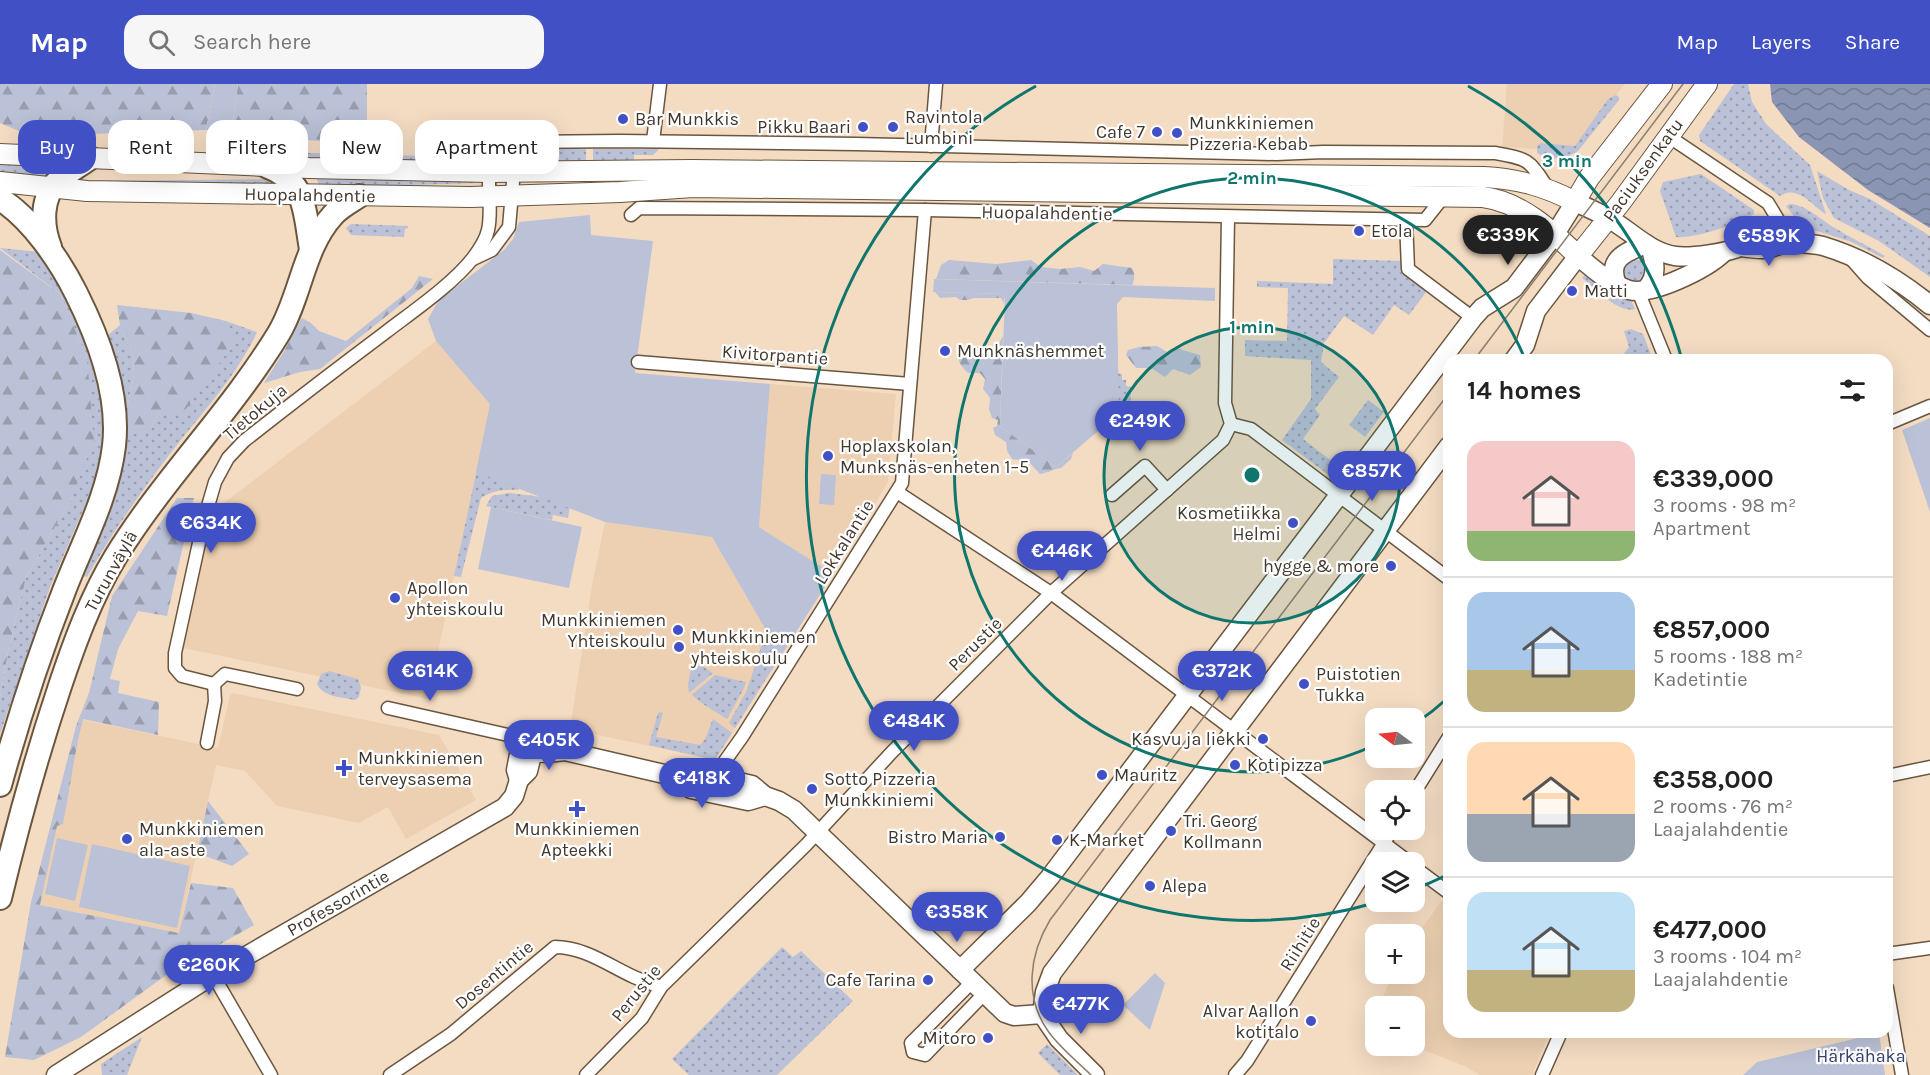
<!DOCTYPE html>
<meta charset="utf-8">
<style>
:root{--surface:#fff;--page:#f6f6f6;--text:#222;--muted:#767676;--line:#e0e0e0;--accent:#4150c4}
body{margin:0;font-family:Karla,sans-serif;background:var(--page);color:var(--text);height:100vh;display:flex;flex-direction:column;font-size:22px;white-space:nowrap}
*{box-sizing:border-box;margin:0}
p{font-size:20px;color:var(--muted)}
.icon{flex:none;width:33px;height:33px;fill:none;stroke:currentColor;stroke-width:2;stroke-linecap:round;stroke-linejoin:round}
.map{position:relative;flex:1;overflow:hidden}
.details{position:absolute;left:1443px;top:270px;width:450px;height:684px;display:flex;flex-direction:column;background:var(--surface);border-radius:18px;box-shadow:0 6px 24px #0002}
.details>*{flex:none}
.top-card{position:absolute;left:18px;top:36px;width:570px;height:54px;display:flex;gap:12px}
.needle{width:39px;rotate:285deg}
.tools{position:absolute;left:1365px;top:624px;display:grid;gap:12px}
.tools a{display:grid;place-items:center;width:60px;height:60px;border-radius:12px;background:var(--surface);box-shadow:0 6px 24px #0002;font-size:30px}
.price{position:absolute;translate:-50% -51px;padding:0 14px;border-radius:21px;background:var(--accent);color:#fff;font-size:20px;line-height:39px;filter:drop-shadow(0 2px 3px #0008)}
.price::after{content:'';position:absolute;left:50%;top:36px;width:18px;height:14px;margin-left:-9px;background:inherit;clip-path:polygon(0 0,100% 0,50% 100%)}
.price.active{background:#222;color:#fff}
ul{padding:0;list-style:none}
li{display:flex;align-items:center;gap:18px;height:150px;padding:0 24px}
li+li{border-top:2px solid var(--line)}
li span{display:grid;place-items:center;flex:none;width:168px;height:120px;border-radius:18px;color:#555}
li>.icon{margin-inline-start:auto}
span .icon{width:72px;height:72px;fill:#fffc;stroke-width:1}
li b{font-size:26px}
h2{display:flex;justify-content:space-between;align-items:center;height:72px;padding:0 24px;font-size:26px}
.tag{padding:0 21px;border-radius:18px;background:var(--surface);box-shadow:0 6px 24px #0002;font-size:21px;line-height:54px}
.tag.active{background:var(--accent);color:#fff}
header{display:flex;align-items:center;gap:36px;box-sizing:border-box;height:84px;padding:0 30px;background:var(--accent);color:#fff}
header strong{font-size:28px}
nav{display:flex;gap:33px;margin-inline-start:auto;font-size:21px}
.search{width:420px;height:54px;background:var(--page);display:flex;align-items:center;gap:15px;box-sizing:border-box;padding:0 21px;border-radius:18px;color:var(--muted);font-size:22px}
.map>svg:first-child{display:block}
</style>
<header>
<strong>Map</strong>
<div class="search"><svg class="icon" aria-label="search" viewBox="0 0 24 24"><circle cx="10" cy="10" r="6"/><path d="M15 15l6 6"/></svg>Search here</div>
<nav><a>Map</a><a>Layers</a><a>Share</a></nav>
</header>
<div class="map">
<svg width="1930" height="991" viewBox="0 0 1930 991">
<defs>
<pattern id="grass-dots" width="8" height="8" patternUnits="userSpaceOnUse" patternTransform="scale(1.5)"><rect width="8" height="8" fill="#bbc1d6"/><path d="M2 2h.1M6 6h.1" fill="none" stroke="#999eae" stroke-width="1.8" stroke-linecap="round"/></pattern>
<pattern id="forest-firs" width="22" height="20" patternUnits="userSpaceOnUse" patternTransform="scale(1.5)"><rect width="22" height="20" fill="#bbc1d6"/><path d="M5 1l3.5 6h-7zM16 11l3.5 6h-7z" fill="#999eae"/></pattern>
<pattern id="water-waves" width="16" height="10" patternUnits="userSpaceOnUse" patternTransform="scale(1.5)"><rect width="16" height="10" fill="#8a94b3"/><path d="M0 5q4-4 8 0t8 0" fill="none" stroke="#727a92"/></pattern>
</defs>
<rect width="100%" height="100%" fill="#f4dcc3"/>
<g fill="#edd0b1">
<path d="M1507,0H1625L1573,67L1502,63Z"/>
<path d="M436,257L491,320L428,615L183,564L212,428Z"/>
<path d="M770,300L896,310L888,398L833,490L759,443Z"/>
<path d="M605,438L712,453L781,572L715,676L570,645L592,501Z"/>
<path d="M233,609L439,651L476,716L406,755L388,723L359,739L277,722L245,687L216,681L179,849L40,821L79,635L218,664L230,611Z"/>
<path d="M1442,816L1449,820V948H1550L1532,991H1480L1464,982L1414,962V922H1379L1393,890H1414L1415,854Z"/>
</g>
<g fill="url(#grass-dots)">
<path d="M1734,0H1748L1752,18L1766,40L1810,81L1826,130C1811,121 1798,100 1780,112L1700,57L1699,51Z"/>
<path d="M1616,11L1619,13V16L1578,67C1565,75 1550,78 1537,69V62L1540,59L1575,62L1608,15Z"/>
<path d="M490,62L496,63L489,71L476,79L302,76L268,67V63L310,69L468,73L479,70Z"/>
<path d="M539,64L586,65V77H593V65H659L653,71H634V80L527,81L524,78C527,70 532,67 539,64Z"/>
<path d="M0,78L60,80L47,96L0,91Z"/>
<path d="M1817,87L1849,106L1870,115L1930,152V193L1879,157L1834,134L1823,114Z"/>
<path d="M1701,90L1754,126V130C1740,140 1693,155 1676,153L1660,107L1663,98Z"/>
<path d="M316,93L473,97L474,99L320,104Z"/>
<path d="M272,95L282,103L77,99V97Z"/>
<path d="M1790,120C1807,121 1821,136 1835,144C1851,154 1868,162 1885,172L1883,174L1852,158L1801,142L1786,122Z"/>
<path d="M351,140L408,142V144L405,145L404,153L351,151L346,144Z"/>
<path d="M0,164L40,168C51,187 64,205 73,224C99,277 113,338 96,396L50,503L0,650V613L9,563L26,494L72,413L87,274L60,210Z"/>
<path d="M1333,175L1403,177V188L1427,207L1409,231L1394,221L1373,251L1344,232L1324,259L1321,278L1339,293L1315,325L1320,331L1303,355L1342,385L1334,395L1282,356L1311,315V276L1245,272V256L1287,257L1288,204L1257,203V197L1333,200Z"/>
<path d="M1633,175L1643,177L1648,187L1642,199C1631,197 1623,197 1623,184Z"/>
<path d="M1587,188L1624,213L1631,216L1635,225C1619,230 1595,204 1582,194Z"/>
<path d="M226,237L257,248C238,289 208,322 180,357C146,401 114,445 87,493L80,491L102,433L107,252L120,241L133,272L134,291L127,324L150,346L160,328L236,256Z"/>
<path d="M1631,245L1643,250L1653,276H1619L1629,263L1624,247Z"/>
<path d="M1117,289L1122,290V296H1126V302L1131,303L1130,329H1119L1105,341L1118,297Z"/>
<path d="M1368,316L1384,328L1365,353L1349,341Z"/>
<path d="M491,320L519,406C507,405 492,406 481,414L461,493L454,492Z"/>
<path d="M509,409L542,413L570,421L568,434L553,431L552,436L486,422L492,412Z"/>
<path d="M796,542L798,544L735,644L729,639L747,606L762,560L770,553Z"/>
<path d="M692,580L704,583L713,589L689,609L688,600Z"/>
<path d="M329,587L358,595L361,603L359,613L355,616C341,613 323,613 317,600L321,590Z"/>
<path d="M715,591L746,598L744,604L727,635L703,620L692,611Z"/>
<path d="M660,628L663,629L656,653L700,661L705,655L713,635L732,649L715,676L649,661L658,629Z"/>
<path d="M782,863L793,873L801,867L853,917L777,991H689L672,975Z"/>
<path d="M142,953L127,991H102L101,980Z"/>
<path d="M1047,960L1078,991H1060L1038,969Z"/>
</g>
<g fill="url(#forest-firs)">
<path d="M0,0H215L206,46L31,52L0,39Z"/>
<path d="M238,0H367V60L305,56L273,49L236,47L233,37Z"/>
<path d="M0,166L60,210L87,274L94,357L72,413L26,494L9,563L0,613Z"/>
<path d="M949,176L996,180L1031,176L1041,183L1060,185L1080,183L1094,187L1103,180L1132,184C1135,189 1135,196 1132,201L936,195L941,181Z"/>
<path d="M419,192L433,195L320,285L300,288L264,299L283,269L302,234L311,239L319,247L346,257L412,204Z"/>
<path d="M935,208L1005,210L1004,219L1001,214H974L967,216H960L956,213L940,214Z"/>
<path d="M117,221L191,229L226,237L237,255L183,329L160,328L150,346L128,352L127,324L134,291L133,272L120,241Z"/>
<path d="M1003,252L1000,342L1056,383L1073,369L1071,375L1061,384C1053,385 1048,389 1040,390L1028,377L1012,375L1007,367L1006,358L995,351L993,344L997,342L998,336L992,334L989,325L990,314L983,305L985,295L980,289H968C960,282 955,274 961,263H997Z"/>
<path d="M1157,262L1167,268L1179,265L1200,271L1201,283L1190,291L1173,285L1165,293L1151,284H1136L1126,271L1128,266L1139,263Z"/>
<path d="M177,414H194L167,532L138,527L118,565L110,595L120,597L118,609L159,618L158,651L83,635C74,670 70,705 63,740L57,742L40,821L179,849L191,799L233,804L254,841L169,889L81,953L34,976L5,973L31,818L76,642L89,609L112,512Z"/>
<path d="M208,717L249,770L232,782L197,769Z"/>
</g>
<g fill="#bbc1d6">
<path d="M215,0H238L233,37L236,47L206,46Z"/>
<path d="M590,131L591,151L653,157L635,289L770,300L759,443L833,490L781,572L712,453L605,438L476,388L490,320L436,257L428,235L439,216L504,166L513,155L519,138Z"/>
<path d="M934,195L1215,204V217L1123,213L1117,220L1119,329L1056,383L1000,342L1005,210L933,208Z"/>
<path d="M1930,334V428L1902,346Z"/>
<path d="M821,390L836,391L834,421L819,420Z"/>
<path d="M491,423L582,443L569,504L478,485Z"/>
<path d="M57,754L88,761L75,817L45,810Z"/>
<path d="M92,760L190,782L177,844L79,823Z"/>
<path d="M1155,889L1165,899L1150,946L1123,921Z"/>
<path d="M1879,949L1885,991H1743L1757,978Z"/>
</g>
<path fill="url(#water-waves)" d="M1770,0H1930V144L1868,106L1799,53L1772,18Z"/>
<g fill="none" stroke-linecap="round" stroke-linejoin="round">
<g stroke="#6a563f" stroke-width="15">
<g id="street">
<path d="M1668,52L1768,119L1780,139L1786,157"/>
<path d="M653,57L660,0"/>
<path d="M931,62L936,0"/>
<path d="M631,131L639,124L925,126L1425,136L1444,112"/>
<path d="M1406,136L1408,185L1473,234"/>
<path d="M473,175L492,166L509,143L515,75L522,58"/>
<path d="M1852,176L1868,194L1930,246"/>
<path d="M1638,207L1666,276"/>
<path d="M638,278L910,300"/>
<path d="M1231,340L1251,345L1449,495"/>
<path d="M1887,340L1930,322"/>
<path d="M897,408L1051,509L1409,778"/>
<path d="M1112,411L1145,382L1167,406"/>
<path d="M214,600L182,592L175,584V569L204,436L215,398L228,374L244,357C291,320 338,284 386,248C412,228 453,200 473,174C479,166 486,156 488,146C496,112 472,68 522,58L620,57L856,60L1276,70L1323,68L1495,69C1528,75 1529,75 1547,103"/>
<path d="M214,600L225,590L297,605"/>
<path d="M388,624L508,651L522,655L527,659"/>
<path d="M207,659L215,617L214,600"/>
<path d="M1887,692L1930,683"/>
<path d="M718,700L725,677L742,653L902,399L925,126"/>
<path d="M1414,709L1449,653"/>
<path d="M1414,783L1449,809"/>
<path d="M1887,870L1930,864"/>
<path d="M213,891L271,991"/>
<path d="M972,898L911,959L913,968L925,971L984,910"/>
<path d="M1887,904L1902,991"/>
<path d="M390,991L451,950L555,863C584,863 608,881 634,893C643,897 652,900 661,903"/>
<path d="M586,991L642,934L661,903L806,761L892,668L1051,509L1223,356L1231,340L1225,319L1228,133"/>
<path d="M1235,991L1247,977L1392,746"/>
<path d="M1542,991L1561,948"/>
</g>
</g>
<g stroke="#6a563f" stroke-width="21">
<g id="secondary">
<path d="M1742,163C1760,166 1770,167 1786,157"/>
<path d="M1617,200C1606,175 1626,168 1646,160"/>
<path d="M1647,204C1658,192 1655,177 1650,163"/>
<path d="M1514,276L1525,261L1536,227L1578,172C1592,184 1610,200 1629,206C1652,212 1706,185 1723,169"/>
<path d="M677,693L691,705L748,717L765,712"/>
<path d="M519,696L516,686L522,655C540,654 553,653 565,667"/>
<path d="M960,886L1028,819L1050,793L1473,234L1482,224L1514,204L1555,150L1575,118C1586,123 1598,128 1608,134C1630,146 1649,168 1675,172C1690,174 1728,169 1742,162C1749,159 1754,153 1762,151C1773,147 1777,154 1787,157C1798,160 1811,159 1823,162C1863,174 1898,195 1930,221"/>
<path d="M1042,930L1045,908L1052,889L1449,362"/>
<path d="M1042,930L1059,955L1095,991"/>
<path d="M56,991L213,891L505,723L514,712L519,696L528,687L533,667L547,669L565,667L677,693L695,688L752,701L765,712L779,717L794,726L1005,929L1014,932L1042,930"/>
</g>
</g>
<g stroke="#6a563f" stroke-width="22">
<g id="primary">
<path d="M0,70L309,84L489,88L692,86L1484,93C1518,95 1545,102 1575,118L1589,94L1662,0"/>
<path d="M0,98L87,107L470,113L620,108L693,103L1483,113C1521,118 1551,146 1578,172L1621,118L1707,0"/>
</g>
</g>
<g stroke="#6a563f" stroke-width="26">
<g id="highway">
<path d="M266,82C307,97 304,127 311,165"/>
<path d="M0,115C31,134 60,177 76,209C99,255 120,310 114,362C108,413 82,460 64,507C39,571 18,636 0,701"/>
<path d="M50,163C42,142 40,113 59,96C68,88 79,82 90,74"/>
<path d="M0,814C17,743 36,674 59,605C74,560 91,513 116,472C164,394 231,328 279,249C301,212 303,164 333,131C340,123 350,118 359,112"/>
</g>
</g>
<use href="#street" stroke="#fff" stroke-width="12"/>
<use href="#secondary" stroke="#fff" stroke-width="18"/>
<use href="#primary" stroke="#fff" stroke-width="20"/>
<use href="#highway" stroke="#fff" stroke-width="22"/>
<g stroke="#8d7e6d" stroke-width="1.5">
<path d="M1474,276L1683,0"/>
<path d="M1091,991C1077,977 1060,964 1048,947C1024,913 1029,871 1050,836L1449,309"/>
</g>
</g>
<circle cx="1252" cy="391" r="148" fill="#0f766e" fill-opacity=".12"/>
<g fill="none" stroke="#0f766e" stroke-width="3">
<circle cx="1252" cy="391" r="148"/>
<path d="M1449 613A297 297 0 0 1 1416 639M1375 661A297 297 0 1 1 1525 275"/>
<path d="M1447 791A445 445 0 0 1 1415 805M1378 818A445 445 0 0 1 1036 2M1468 2A445 445 0 0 1 1682 276"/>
</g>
<g fill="#4150c4" stroke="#fff" stroke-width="2">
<circle cx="623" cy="35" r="6"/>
<circle cx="863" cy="43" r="6"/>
<circle cx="893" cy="43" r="6"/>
<circle cx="1157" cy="48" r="6"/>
<circle cx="1177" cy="49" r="6"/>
<circle cx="1359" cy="147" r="6"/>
<circle cx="1572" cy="207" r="6"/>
<circle cx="945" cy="267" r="6"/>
<circle cx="828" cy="372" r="6"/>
<circle cx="1293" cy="439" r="6"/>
<circle cx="1391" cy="482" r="6"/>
<circle cx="395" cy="514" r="6"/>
<circle cx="678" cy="546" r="6"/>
<circle cx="679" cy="563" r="6"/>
<circle cx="1304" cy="600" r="6"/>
<circle cx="1263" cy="655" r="6"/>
<circle cx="1235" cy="681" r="6"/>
<path d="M341 675h6v6h6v6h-6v6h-6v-6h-6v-6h6z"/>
<circle cx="1102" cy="691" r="6"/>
<circle cx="812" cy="705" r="6"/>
<path d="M574 716h6v6h6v6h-6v6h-6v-6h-6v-6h6z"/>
<circle cx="1171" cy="747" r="6"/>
<circle cx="1000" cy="753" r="6"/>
<circle cx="127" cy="755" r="6"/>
<circle cx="1057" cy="756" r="6"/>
<circle cx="1150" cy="802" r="6"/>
<circle cx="928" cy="896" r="6"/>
<circle cx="1311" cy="937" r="6"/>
<circle cx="988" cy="954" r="6"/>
</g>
<g text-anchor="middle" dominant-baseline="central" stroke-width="4.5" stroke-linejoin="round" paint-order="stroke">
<g font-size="18" fill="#40372d" stroke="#fff" text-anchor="start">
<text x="905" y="33">Ravintola<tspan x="905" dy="21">Lumbini</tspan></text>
<text x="635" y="35">Bar Munkkis</text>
<text x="1189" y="39">Munkkiniemen<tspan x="1189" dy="21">Pizzeria Kebab</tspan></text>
<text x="851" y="43" text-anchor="end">Pikku Baari</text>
<text x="1145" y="48" text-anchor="end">Cafe 7</text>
<text x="1371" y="147">Etola</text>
<text x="1584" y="207">Matti</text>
<text x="957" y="267">Munknäshemmet</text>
<text x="840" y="362">Hoplaxskolan,<tspan x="840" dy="21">Munksnäs-enheten 1–5</tspan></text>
<text x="1281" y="429" text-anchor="end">Kosmetiikka<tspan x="1281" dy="21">Helmi</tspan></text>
<text x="1379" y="482" text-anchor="end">hygge &amp; more</text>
<text x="407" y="504">Apollon<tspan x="407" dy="21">yhteiskoulu</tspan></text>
<text x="666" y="536" text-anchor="end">Munkkiniemen<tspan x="666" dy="21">Yhteiskoulu</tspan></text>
<text x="691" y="553">Munkkiniemen<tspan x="691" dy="21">yhteiskoulu</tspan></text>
<text x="1316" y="590">Puistotien<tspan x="1316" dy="21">Tukka</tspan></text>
<text x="1251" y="655" text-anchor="end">Kasvu ja liekki</text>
<text x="358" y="674">Munkkiniemen<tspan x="358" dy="21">terveysasema</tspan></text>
<text x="1247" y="681">Kotipizza</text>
<text x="1114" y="691">Mauritz</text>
<text x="824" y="695">Sotto Pizzeria<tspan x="824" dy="21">Munkkiniemi</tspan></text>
<text x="1183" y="737">Tri. Georg<tspan x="1183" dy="21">Kollmann</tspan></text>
<text x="139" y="745">Munkkiniemen<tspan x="139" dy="21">ala-aste</tspan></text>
<text x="577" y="745" text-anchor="middle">Munkkiniemen<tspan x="577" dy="21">Apteekki</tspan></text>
<text x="988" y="753" text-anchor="end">Bistro Maria</text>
<text x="1069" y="756">K-Market</text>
<text x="1162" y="802">Alepa</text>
<text x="916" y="896" text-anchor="end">Cafe Tarina</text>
<text x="1299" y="927" text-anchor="end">Alvar Aallon<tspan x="1299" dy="21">kotitalo</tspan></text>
<text x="976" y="954" text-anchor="end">Mitoro</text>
</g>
<g font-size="18" fill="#40372d" stroke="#fff">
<text transform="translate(1643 86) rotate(-54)">Paciuksenkatu</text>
<text transform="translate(310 111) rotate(1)">Huopalahdentie</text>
<text transform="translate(1047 129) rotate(1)">Huopalahdentie</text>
<text transform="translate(775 271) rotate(4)">Kivitorpantie</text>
<text transform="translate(255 328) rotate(-40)">Tietokuja</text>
<text transform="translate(844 458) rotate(-58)">Lokkalantie</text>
<text transform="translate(111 487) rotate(-61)">Turunväylä</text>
<text transform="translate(975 560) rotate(-45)">Perustie</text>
<text transform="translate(338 819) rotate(-30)">Professorintie</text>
<text transform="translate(1300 860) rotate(-58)">Riihitie</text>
<text transform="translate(494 891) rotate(-40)">Dosentintie</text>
<text transform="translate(636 909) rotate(-51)">Perustie</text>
</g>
<g font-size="18" fill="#36406d" stroke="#fff">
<text x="1861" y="972">Härkähaka</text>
</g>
</g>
<circle cx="1252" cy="391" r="9" fill="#0f766e" stroke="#fff" stroke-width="3"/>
<g font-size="18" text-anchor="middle" font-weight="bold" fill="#0f766e" stroke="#fff" stroke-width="4.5" stroke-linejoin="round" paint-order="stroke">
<text x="1567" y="83">3 min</text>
<text x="1252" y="100">2 min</text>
<text x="1252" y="249">1 min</text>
</g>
</svg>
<div class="tools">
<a><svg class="needle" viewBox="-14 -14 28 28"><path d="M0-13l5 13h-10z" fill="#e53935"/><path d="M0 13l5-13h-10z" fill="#767676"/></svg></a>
<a><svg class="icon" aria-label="locate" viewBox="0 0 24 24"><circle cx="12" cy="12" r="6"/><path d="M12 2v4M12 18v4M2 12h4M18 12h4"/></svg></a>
<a><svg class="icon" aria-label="layers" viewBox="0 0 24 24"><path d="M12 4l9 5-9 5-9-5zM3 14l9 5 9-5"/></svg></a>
<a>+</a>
<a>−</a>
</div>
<b class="price active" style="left:1508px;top:182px">€339K</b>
<b class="price" style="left:1769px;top:183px">€589K</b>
<b class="price" style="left:1140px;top:368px">€249K</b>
<b class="price" style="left:1372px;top:418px">€857K</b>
<b class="price" style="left:211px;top:470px">€634K</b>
<b class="price" style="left:1062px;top:498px">€446K</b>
<b class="price" style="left:430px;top:618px">€614K</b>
<b class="price" style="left:1222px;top:618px">€372K</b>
<b class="price" style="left:914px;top:668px">€484K</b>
<b class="price" style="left:549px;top:687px">€405K</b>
<b class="price" style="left:702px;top:725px">€418K</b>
<b class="price" style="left:957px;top:859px">€358K</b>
<b class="price" style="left:209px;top:912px">€260K</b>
<b class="price" style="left:1081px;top:951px">€477K</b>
<div class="top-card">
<a class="tag active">Buy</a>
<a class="tag">Rent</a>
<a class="tag">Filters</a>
<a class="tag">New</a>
<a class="tag">Apartment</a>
</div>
<section class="details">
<h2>14 homes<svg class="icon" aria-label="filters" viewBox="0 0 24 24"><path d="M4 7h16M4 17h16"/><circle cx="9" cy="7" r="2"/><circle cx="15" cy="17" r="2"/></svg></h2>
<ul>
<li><span style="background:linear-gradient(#f6c9c9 75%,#8fb573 0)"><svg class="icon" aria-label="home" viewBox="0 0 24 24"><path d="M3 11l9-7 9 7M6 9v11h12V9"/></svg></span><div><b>€339,000</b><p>3 rooms · 98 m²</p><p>Apartment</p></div></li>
<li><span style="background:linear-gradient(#a9c7e8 65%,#c2b280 0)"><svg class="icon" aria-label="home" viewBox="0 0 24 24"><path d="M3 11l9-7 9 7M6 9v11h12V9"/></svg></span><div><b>€857,000</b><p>5 rooms · 188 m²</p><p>Kadetintie</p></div></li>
<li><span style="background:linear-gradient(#ffd9b3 60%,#9aa5b1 0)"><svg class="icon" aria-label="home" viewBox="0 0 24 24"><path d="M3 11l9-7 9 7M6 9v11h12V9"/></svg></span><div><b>€358,000</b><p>2 rooms · 76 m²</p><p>Laajalahdentie</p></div></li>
<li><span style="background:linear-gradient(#bfe0f5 65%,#c2b280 0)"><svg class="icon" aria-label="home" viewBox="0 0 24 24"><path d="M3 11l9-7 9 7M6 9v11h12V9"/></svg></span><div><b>€477,000</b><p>3 rooms · 104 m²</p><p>Laajalahdentie</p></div></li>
</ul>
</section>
</div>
